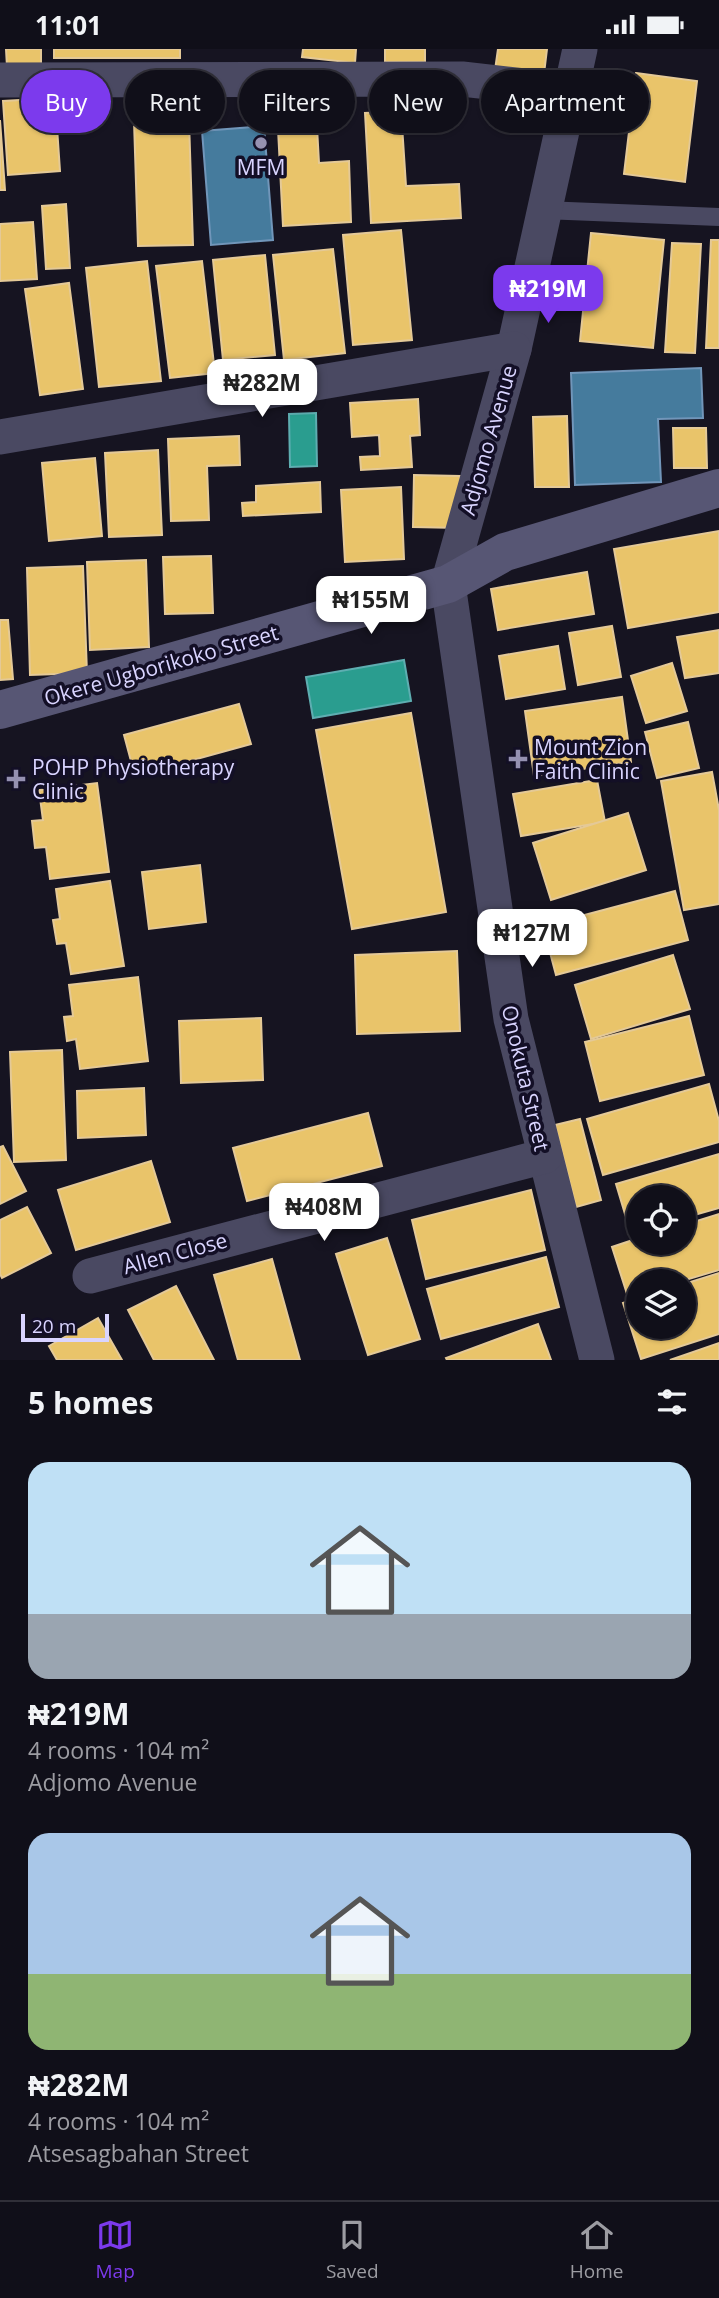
<!DOCTYPE html>
<meta charset="utf-8">
<style>
:root{--surface:#100f19;--page:#1e1d26;--text:#f1f3f6;--muted:#9c9ca2;--line:#302f38;--accent:#7c3aed}
body{margin:0;font-family:"Open Sans",sans-serif;background:var(--page);color:var(--text);height:100vh;display:flex;flex-direction:column;font-size:26px;white-space:nowrap}
*{box-sizing:border-box;margin:0}
p{font-size:23px;color:var(--muted)}
.icon{flex:none;width:38px;height:38px;fill:none;stroke:currentColor;stroke-width:2;stroke-linecap:round;stroke-linejoin:round}
.map{position:relative;height:1311px;overflow:hidden}
.drawer{display:flex;flex-direction:column;background:var(--surface);flex:1}
.drawer>*{flex:none}
.banner{position:absolute;left:21px;top:21px;width:677px;height:63px;display:flex;gap:14px}
.controls{position:absolute;left:626px;top:1136px;display:grid;gap:14px}
.controls a{display:grid;place-items:center;width:70px;height:70px;border-radius:50%;background:var(--surface);box-shadow:0 2px 5px #0004,0 0 0 2px var(--line);font-size:35px}
.scale{position:absolute;left:21px;bottom:18px;width:88px;box-sizing:border-box;padding-left:7px;border:4px solid #d9d4ff;border-top:0;font-size:19px;line-height:24px;white-space:nowrap;color:#d9d4ff;-webkit-text-stroke:5px #130f26;paint-order:stroke}
.price{position:absolute;translate:-50% -60px;padding:0 16px;border-radius:14px;background:#fff;color:#222;font-size:23px;line-height:46px;filter:drop-shadow(0 2px 4px #0008)}
.price::after{content:'';position:absolute;left:50%;top:42px;width:21px;height:16px;margin-left:-10px;background:inherit;clip-path:polygon(0 0,100% 0,50% 100%)}
.price.current{background:var(--accent);color:#fff}
ul{padding:0;list-style:none}
li{display:grid;align-content:center;gap:14px;height:371px;padding:0 28px}
li span{display:grid;place-items:center;height:217px;border-radius:21px;color:#555}
li>.icon{margin-inline-start:auto}
span .icon{width:126px;height:126px;fill:#fffc;stroke-width:1}
li b{font-size:30px}
h2{display:flex;justify-content:space-between;align-items:center;height:84px;padding:0 28px;font-size:30px}
.chip{padding:0 24px;border-radius:32px;background:var(--surface);box-shadow:0 2px 5px #0004,0 0 0 2px var(--line);font-size:24px;line-height:63px}
.chip.current{background:var(--accent);color:#fff}
.status{display:flex;justify-content:space-between;align-items:center;height:49px;padding:0 35px;background:var(--surface);direction:ltr}
.status svg{height:19px;fill:currentColor}
.menu{display:flex;justify-content:space-around;align-items:center;height:98px;border-top:2px solid var(--line);background:var(--surface);font-size:19px;color:var(--muted)}
.menu a{display:grid;justify-items:center;gap:4px}
.menu .current{color:var(--accent)}
.map>svg:first-child{display:block}
</style>
<div class="status"><b>11:01</b><svg viewBox="0 0 49 12"><path d="M0 12V9h3v3zM5 12V6h3v6zM10 12V3h3v9zM15 12V0h3v12zM26 1h20v11H26zM47 4h2v5h-2z"/></svg></div>
<div class="map">
<svg width="719" height="1311" viewBox="0 0 719 1311">
<rect width="100%" height="100%" fill="#161421"/>
<g fill="#e9c46a" stroke="#e4c997" stroke-width="2">
<path d="M6,0H41V17L7,18Z"/>
<rect x="54" y="0" width="126" height="9"/>
<path d="M303,0H356L355,14L302,8Z"/>
<rect x="385" y="0" width="40" height="13"/>
<path d="M498,0H547L544,25L495,21Z"/>
<path d="M636,24L697,32L685,133L624,125Z"/>
<path d="M55,49L60,122L8,126L3,52Z"/>
<path d="M423,61V75L402,76L406,137L459,135L461,169L371,174L365,64Z"/>
<path d="M0,71L5,141H0Z"/>
<path d="M189,71L193,196L138,197L134,72Z"/>
<path d="M317,78L319,114L349,112L351,173L283,177L278,80Z"/>
<path d="M66,155L70,219L46,220L42,157Z"/>
<path d="M33,173L37,230L0,232V175Z"/>
<path d="M401,181L412,291L353,296L343,186Z"/>
<path d="M591,184L664,191L653,299L580,292Z"/>
<path d="M711,191H719V299H706Z"/>
<path d="M672,194L701,195L695,304L665,303Z"/>
<path d="M333,200L345,304L284,311L273,206Z"/>
<path d="M265,206L275,306L223,311L213,211Z"/>
<path d="M147,212L161,332L99,338L86,219Z"/>
<path d="M202,212L215,324L170,329L156,217Z"/>
<path d="M69,234L83,340L40,346L25,240Z"/>
<path d="M418,350L420,386L410,387L412,418L361,421L360,408L380,407L379,386L352,388L350,354Z"/>
<path d="M567,367L569,438H535L533,368Z"/>
<path d="M673,379H706L707,419H674Z"/>
<path d="M239,387L240,416L207,417L209,471L171,472L168,390Z"/>
<path d="M158,401L162,486L109,488L105,404Z"/>
<path d="M95,409L102,487L49,492L42,414Z"/>
<path d="M414,426L460,427L459,479L413,478Z"/>
<path d="M320,433L321,463L243,467L242,454L256,453V437Z"/>
<path d="M401,438L404,510L345,513L341,441Z"/>
<path d="M719,482V563L628,579L614,500Z"/>
<path d="M211,507L213,564L165,565L163,508Z"/>
<path d="M146,511L149,598L90,601L87,513Z"/>
<path d="M83,517L87,624L30,626L27,519Z"/>
<path d="M587,523L594,565L498,581L491,540Z"/>
<path d="M0,571H8L13,630L0,631Z"/>
<path d="M612,577L621,628L578,636L569,584Z"/>
<path d="M719,581V624L685,629L677,588Z"/>
<path d="M558,597L565,640L506,650L499,607Z"/>
<path d="M672,614L687,662L646,674L631,627Z"/>
<path d="M622,648L631,713L534,727L525,662Z"/>
<path d="M239,655L251,695L135,727L124,686Z"/>
<path d="M411,664L446,863L352,880L316,681Z"/>
<path d="M688,673L699,719L657,729L645,683Z"/>
<path d="M712,723L719,761V855L684,861L661,732Z"/>
<path d="M597,731L605,773L521,787L513,745Z"/>
<path d="M97,734L109,823L50,830L46,798L35,799L32,772L43,771L39,741Z"/>
<path d="M628,764L646,821L551,851L533,794Z"/>
<path d="M200,816L206,873L149,880L142,823Z"/>
<path d="M110,832L124,917L71,925L66,894L57,895L53,871L60,870L56,840Z"/>
<path d="M675,842L688,891L556,926L543,877Z"/>
<path d="M457,902L460,982L357,985L355,906Z"/>
<path d="M673,906L690,960L591,990L575,936Z"/>
<path d="M138,928L148,1012L80,1020L76,990L67,992L64,968L73,967L69,936Z"/>
<path d="M689,967L704,1026L600,1052L585,993Z"/>
<path d="M261,969L263,1031L181,1034L179,972Z"/>
<path d="M62,1001L66,1111L14,1113L10,1003Z"/>
<path d="M709,1035L719,1072V1093L603,1126L587,1070Z"/>
<path d="M144,1039L146,1086L78,1089L77,1042Z"/>
<path d="M368,1064L382,1117L247,1152L233,1099Z"/>
<path d="M580,1070L601,1151L576,1158L555,1076Z"/>
<path d="M3,1097L26,1142L0,1155V1098Z"/>
<path d="M719,1105V1159L684,1169V1148H639V1183L631,1185L616,1135Z"/>
<path d="M151,1112L170,1173L76,1201L58,1141Z"/>
<path d="M531,1141L545,1201L426,1230L412,1171Z"/>
<path d="M27,1158L51,1204L2,1229L0,1225V1171Z"/>
<path d="M719,1165V1221L682,1232H639V1245L628,1248L612,1198L639,1189V1194H684V1176Z"/>
<path d="M387,1189L420,1290L368,1306L336,1205Z"/>
<path d="M546,1208L559,1258L441,1290L427,1240Z"/>
<path d="M272,1210L300,1311H238L214,1226Z"/>
<path d="M719,1224V1285L641,1310L623,1254L639,1249V1278H684V1235Z"/>
<path d="M176,1237L214,1311H154L128,1261Z"/>
<path d="M98,1269L122,1311H57L49,1297Z"/>
<path d="M538,1275L551,1311H447L446,1309Z"/>
<path d="M719,1294V1311H670Z"/>
</g>
<g fill="#2a9d8f" stroke="#5eaeb1" stroke-width="2">
<path d="M316,364L317,417L290,418L289,365Z"/>
<path d="M404,611L411,652L313,669L306,628Z"/>
</g>
<g fill="#457b9d" stroke="#7196ba" stroke-width="2">
<path d="M264,77L273,191L211,196L202,82Z"/>
<path d="M701,319L703,369L658,370L661,433L575,436L571,324Z"/>
</g>
<g fill="none" stroke-linecap="round" stroke-linejoin="round">
<path stroke="#4a4962" stroke-width="18" d="M543,161L719,168"/>
<g stroke="#4a4962" stroke-width="35">
<path d="M580,0L514,300L448,535L511,970L597,1311"/>
<path d="M0,31L462,30L569,42"/>
<path d="M0,388L514,300"/>
<path d="M90,1227L545,1107"/>
</g>
<path stroke="#575674" stroke-width="38" d="M0,661L448,535L505,503L719,439"/>
</g>
<g fill="#9591b1" stroke="#130f26" stroke-width="2.5">
<circle cx="261" cy="94" r="7"/>
<path d="M514.5 699.5h7v7h7v7h-7v7h-7v-7h-7v-7h7z"/>
<path d="M12.5 719.5h7v7h7v7h-7v7h-7v-7h-7v-7h7z"/>
</g>
<g text-anchor="middle" dominant-baseline="central" stroke-width="7" stroke-linejoin="round" paint-order="stroke">
<g font-size="21" fill="#d9d4ff" stroke="#130f26" text-anchor="start">
<text x="261" y="118" text-anchor="middle">MFM</text>
<text x="534" y="698">Mount Zion<tspan x="534" dy="24">Faith Clinic</tspan></text>
<text x="32" y="718">POHP Physiotherapy<tspan x="32" dy="24">Clinic</tspan></text>
</g>
<g font-size="21" fill="#d9d4ff" stroke="#130f26">
<text transform="translate(488 391) rotate(-74)">Adjomo Avenue</text>
<text transform="translate(161 616) rotate(-16)">Okere Ugborikoko Street</text>
<text transform="translate(526 1029) rotate(77)">Onokuta Street</text>
<text transform="translate(175 1204) rotate(-15)">Allen Close</text>
</g>
</g>
</svg>
<div class="controls">
<a><svg class="icon" aria-label="locate" viewBox="0 0 24 24"><circle cx="12" cy="12" r="6"/><path d="M12 2v4M12 18v4M2 12h4M18 12h4"/></svg></a>
<a><svg class="icon" aria-label="layers" viewBox="0 0 24 24"><path d="M12 4l9 5-9 5-9-5zM3 14l9 5 9-5"/></svg></a>
</div>
<div class="scale">20 m</div>
<b class="price current" style="left:548px;top:276px">₦219M</b>
<b class="price" style="left:262px;top:370px">₦282M</b>
<b class="price" style="left:371px;top:587px">₦155M</b>
<b class="price" style="left:532px;top:920px">₦127M</b>
<b class="price" style="left:324px;top:1194px">₦408M</b>
<div class="banner">
<a class="chip current">Buy</a>
<a class="chip">Rent</a>
<a class="chip">Filters</a>
<a class="chip">New</a>
<a class="chip">Apartment</a>
</div>
</div>
<section class="drawer">
<h2>5 homes<svg class="icon" aria-label="filters" viewBox="0 0 24 24"><path d="M4 7h16M4 17h16"/><circle cx="9" cy="7" r="2"/><circle cx="15" cy="17" r="2"/></svg></h2>
<ul>
<li><span style="background:linear-gradient(#bfe0f5 70%,#9aa5b1 0)"><svg class="icon" aria-label="home" viewBox="0 0 24 24"><path d="M3 11l9-7 9 7M6 9v11h12V9"/></svg></span><div><b>₦219M</b><p>4 rooms · 104 m²</p><p>Adjomo Avenue</p></div></li>
<li><span style="background:linear-gradient(#a9c7e8 65%,#8fb573 0)"><svg class="icon" aria-label="home" viewBox="0 0 24 24"><path d="M3 11l9-7 9 7M6 9v11h12V9"/></svg></span><div><b>₦282M</b><p>4 rooms · 104 m²</p><p>Atsesagbahan Street</p></div></li>
</ul>
</section>
<nav class="menu">
<a class="current"><svg class="icon" aria-label="map" viewBox="0 0 24 24"><path d="M3 6l6-2 6 2 6-2v14l-6 2-6-2-6 2zM9 4v14M15 6v14"/></svg>Map</a>
<a><svg class="icon" aria-label="saved" viewBox="0 0 24 24"><path d="M7 4h10v16l-5-4-5 4z"/></svg>Saved</a>
<a><svg class="icon" aria-label="home" viewBox="0 0 24 24"><path d="M3 11l9-7 9 7M6 9v11h12V9"/></svg>Home</a>
</nav>
